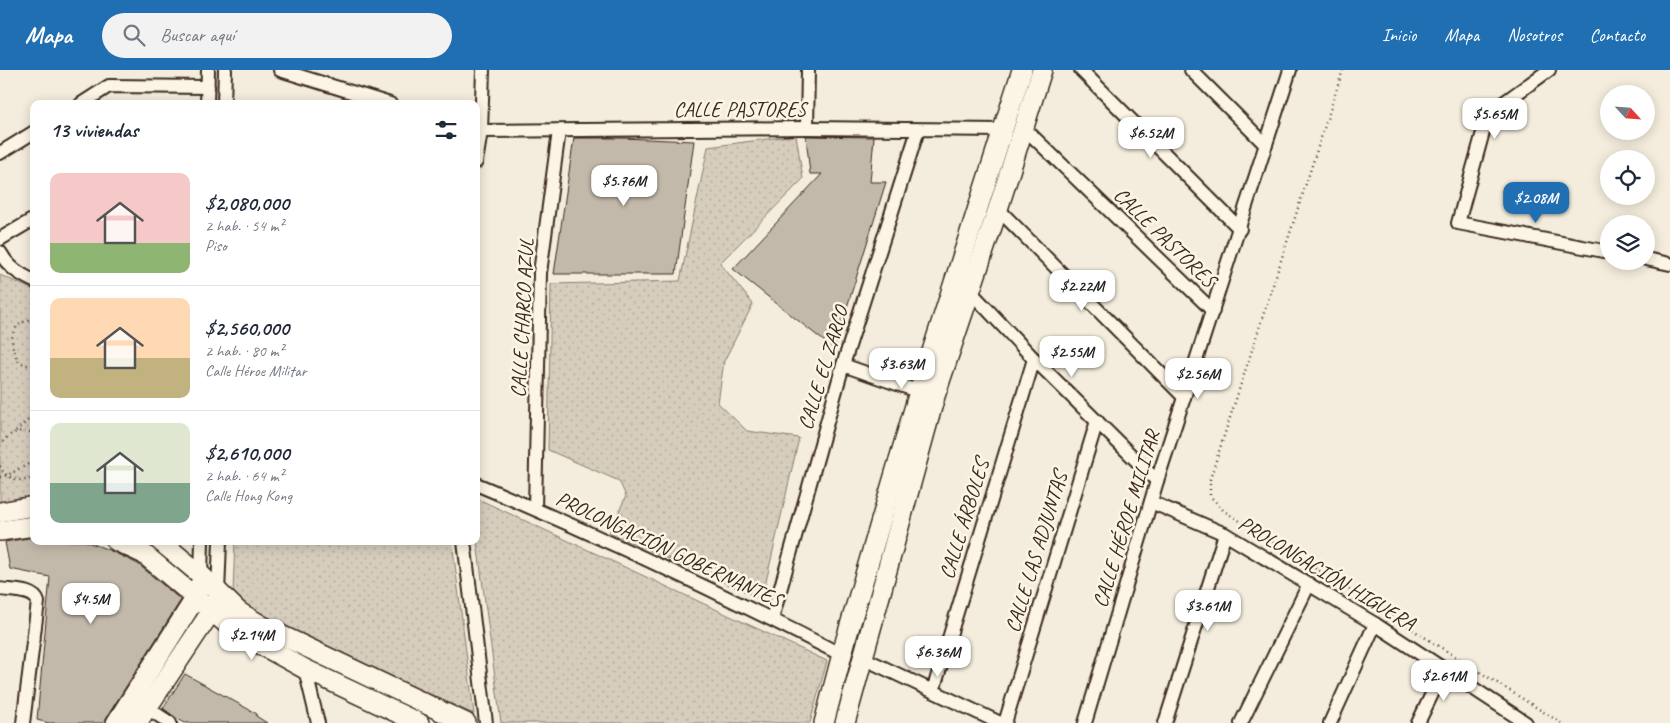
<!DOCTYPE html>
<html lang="es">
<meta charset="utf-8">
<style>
:root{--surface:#fff;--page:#f2f2f3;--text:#1f2937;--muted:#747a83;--line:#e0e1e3;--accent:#1f6fb2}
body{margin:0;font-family:Caveat,sans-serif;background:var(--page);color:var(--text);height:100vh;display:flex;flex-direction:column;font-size:19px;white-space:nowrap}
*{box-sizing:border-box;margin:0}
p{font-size:16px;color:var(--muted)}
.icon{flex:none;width:28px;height:28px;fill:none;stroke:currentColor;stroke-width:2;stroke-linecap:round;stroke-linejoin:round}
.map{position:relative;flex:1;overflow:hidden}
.panel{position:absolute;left:30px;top:30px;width:450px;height:445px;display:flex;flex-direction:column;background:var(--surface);border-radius:10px;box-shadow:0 2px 12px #0003}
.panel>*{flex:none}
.needle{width:32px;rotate:116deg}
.tools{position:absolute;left:1600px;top:15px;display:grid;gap:10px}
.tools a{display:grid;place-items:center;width:55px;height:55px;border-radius:50%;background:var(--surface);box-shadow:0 2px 12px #0003;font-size:25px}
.price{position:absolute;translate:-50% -42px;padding:0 11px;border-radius:10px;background:#fff;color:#222;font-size:16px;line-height:32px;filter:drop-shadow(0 1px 2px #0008)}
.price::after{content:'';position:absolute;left:50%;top:30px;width:15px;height:11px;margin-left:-8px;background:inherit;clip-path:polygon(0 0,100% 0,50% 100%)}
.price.selected{background:var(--accent);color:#fff}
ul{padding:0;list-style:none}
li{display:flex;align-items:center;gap:15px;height:125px;padding:0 20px}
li+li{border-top:1px solid var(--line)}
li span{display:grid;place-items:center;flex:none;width:140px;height:100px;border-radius:10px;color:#555}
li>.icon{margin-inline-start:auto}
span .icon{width:60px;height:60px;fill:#fffc;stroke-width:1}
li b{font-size:21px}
h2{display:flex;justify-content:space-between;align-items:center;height:60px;padding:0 20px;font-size:21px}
header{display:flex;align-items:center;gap:30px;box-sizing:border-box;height:70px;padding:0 25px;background:var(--accent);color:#fff}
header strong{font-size:24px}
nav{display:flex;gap:28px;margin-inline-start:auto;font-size:18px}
.search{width:350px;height:45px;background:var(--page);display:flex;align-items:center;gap:12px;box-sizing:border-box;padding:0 18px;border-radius:28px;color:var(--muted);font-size:19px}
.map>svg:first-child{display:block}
</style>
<header>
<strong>Mapa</strong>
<div class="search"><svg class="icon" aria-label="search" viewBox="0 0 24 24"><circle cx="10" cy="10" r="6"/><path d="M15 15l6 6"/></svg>Buscar aquí</div>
<nav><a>Inicio</a><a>Mapa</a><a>Nosotros</a><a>Contacto</a></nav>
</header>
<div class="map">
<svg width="1670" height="653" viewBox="0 0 1670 653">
<defs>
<pattern id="green-dots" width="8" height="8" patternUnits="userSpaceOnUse" patternTransform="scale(1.25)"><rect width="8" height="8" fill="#d6cdbd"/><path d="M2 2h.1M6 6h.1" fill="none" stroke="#b9b0a2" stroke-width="1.8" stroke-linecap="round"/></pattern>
</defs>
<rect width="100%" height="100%" fill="#f4eddd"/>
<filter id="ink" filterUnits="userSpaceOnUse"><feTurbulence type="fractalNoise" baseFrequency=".02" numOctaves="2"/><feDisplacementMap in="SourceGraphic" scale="10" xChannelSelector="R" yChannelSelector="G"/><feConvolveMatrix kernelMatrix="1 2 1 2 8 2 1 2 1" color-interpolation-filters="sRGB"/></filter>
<g filter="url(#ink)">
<g fill="url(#green-dots)" stroke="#887c6e">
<path d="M796,65L803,109L720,193L753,234L724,291L718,333L747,361L799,368L762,529L609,463L626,426L619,411L548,380L551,214L680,211L708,77Z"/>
<path d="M0,205L34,220V428L0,434Z"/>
<path d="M476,428L827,591L810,653H501L476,464Z"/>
<path d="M235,471H452L474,644L267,551L233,523Z"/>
</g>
<g fill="#c3b9aa" stroke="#3b2a1e">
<path d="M806,66L874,67L870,112H886L834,279L733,199L822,104H810Z"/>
<path d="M574,68H621L694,71L676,204H554Z"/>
<path d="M34,467V471H85L109,480L138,494L181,530L103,653H49L37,650L50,507L10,499L5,472Z"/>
<path d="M185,604L257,644L256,646L267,653H185L176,648L163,638Z"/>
</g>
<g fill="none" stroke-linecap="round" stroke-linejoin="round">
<g stroke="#3b2a1e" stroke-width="16">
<g id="street">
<path d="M280,0L390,34"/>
<path d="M1081,0L1240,159"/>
<path d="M1191,0L1266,75"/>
<path d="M1549,0L1488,44L1458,153L1609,182"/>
<path d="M81,34L109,16L208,17"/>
<path d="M207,34L208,0"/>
<path d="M224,34L225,0"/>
<path d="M807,58L808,0"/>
<path d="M1024,58L1213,241"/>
<path d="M476,60L481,61L807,58L1003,60"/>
<path d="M0,83L34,62"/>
<path d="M476,92L481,61L483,0"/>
<path d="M998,139L1184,327"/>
<path d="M0,169L34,149"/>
<path d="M0,182C8,197 19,204 34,211"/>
<path d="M1646,189L1670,194"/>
<path d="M970,221L1034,289L1157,411"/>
<path d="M843,295L926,324"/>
<path d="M476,414C600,466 723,524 842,585"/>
<path d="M1151,432L1225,464L1375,554L1526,653"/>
<path d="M535,439L540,203L559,61"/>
<path d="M464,471L486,653"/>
<path d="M201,505L202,471"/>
<path d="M0,519C11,521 34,519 38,532L23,653"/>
<path d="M218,523L220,471"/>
<path d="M772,549L843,295L918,60"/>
<path d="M863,588L1000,653"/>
<path d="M305,599L318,653"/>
<path d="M933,621L1034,289"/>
<path d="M146,637L170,653"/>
<path d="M1005,653L1097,351"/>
<path d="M1085,653L1157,411L1290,0"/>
<path d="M1165,653L1225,464"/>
<path d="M1241,653L1309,514"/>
<path d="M1330,653L1375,554"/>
<path d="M1418,653L1444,599"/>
</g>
</g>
<g stroke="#3b2a1e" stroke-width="22">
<g id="secondary">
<path d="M0,442L34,436"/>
<path d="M0,461L34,456"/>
<path d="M116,471L144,484L234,560L305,599L419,653"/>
<path d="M160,471L201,505L239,542L266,558L466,653"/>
<path d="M116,653L196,527L199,516"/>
<path d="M137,653L211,542L216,530"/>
<path d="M824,653L846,569L919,322L1022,0"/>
<path d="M845,653L935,326L998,139L1042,0"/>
</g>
</g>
<g stroke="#3b2a1e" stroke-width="2.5" stroke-dasharray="1 4" stroke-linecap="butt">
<path d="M1343,0L1210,409V426L1224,441L1561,653"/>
<path d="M34,249C8,253 8,273 19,292L26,295H34"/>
<path d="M16,361L34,345"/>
<path d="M0,376C8,363 19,358 34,363"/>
<path d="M0,396C5,409 22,413 34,408"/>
<path d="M0,407L8,405L34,391"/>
</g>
<use href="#street" stroke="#fcf5e5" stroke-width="12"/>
<use href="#secondary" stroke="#fcf5e5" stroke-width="19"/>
</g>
</g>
<g text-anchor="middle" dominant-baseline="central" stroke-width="5" stroke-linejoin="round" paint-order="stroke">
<g font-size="21" fill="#3b2a1e" stroke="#fcf5e5">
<text x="740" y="39">CALLE PASTORES</text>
<text transform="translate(1165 167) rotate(44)">CALLE PASTORES</text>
<text transform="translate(522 248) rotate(-87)">CALLE CHARCO AZUL</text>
<text transform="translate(823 298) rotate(-73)">CALLE EL ZARCO</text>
<text transform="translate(964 449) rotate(-73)">CALLE ÁRBOLES</text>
<text transform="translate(1126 449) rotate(-73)">CALLE HÉROE MILITAR</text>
<text transform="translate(669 479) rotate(25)">PROLONGACIÓN GOBERNANTES</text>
<text transform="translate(1036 482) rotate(-73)">CALLE LAS ADJUNTAS</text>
<text transform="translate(1327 503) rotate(31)">PROLONGACIÓN HIGUERA</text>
</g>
</g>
</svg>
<div class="tools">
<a><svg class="needle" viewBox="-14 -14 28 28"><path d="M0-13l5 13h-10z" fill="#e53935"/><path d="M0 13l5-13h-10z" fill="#747a83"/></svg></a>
<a><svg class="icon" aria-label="locate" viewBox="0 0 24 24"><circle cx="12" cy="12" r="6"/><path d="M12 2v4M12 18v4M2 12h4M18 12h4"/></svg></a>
<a><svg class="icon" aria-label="layers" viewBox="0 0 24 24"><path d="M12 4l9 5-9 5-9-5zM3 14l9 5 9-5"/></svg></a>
</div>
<b class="price" style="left:1495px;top:70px">$5.65M</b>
<b class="price" style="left:1151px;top:89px">$6.52M</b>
<b class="price" style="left:624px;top:137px">$5.76M</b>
<b class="price selected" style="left:1536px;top:154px">$2.08M</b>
<b class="price" style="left:1082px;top:242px">$2.22M</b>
<b class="price" style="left:1072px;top:308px">$2.55M</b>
<b class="price" style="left:902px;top:320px">$3.63M</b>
<b class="price" style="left:1198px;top:330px">$2.56M</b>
<b class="price" style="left:91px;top:555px">$4.5M</b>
<b class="price" style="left:1208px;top:562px">$3.61M</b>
<b class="price" style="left:252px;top:591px">$2.14M</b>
<b class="price" style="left:938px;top:608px">$6.36M</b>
<b class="price" style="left:1444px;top:632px">$2.61M</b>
<section class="panel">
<h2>13 viviendas<svg class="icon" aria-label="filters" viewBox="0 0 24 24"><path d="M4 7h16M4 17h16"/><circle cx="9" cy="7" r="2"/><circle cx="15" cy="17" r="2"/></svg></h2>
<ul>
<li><span style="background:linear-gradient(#f6c9c9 70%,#8fb573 0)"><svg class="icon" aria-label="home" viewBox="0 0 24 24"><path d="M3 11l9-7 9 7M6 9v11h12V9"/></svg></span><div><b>$2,080,000</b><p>2 hab. · 54 m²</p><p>Piso</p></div></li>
<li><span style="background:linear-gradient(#ffd9b3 60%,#c2b280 0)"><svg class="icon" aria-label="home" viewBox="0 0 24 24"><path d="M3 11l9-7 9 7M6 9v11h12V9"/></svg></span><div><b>$2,560,000</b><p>2 hab. · 80 m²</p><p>Calle Héroe Militar</p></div></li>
<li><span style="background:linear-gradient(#dfe7d0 60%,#7fa58c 0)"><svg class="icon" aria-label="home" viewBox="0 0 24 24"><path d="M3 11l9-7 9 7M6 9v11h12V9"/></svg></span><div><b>$2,610,000</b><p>2 hab. · 64 m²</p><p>Calle Hong Kong</p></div></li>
</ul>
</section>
</div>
